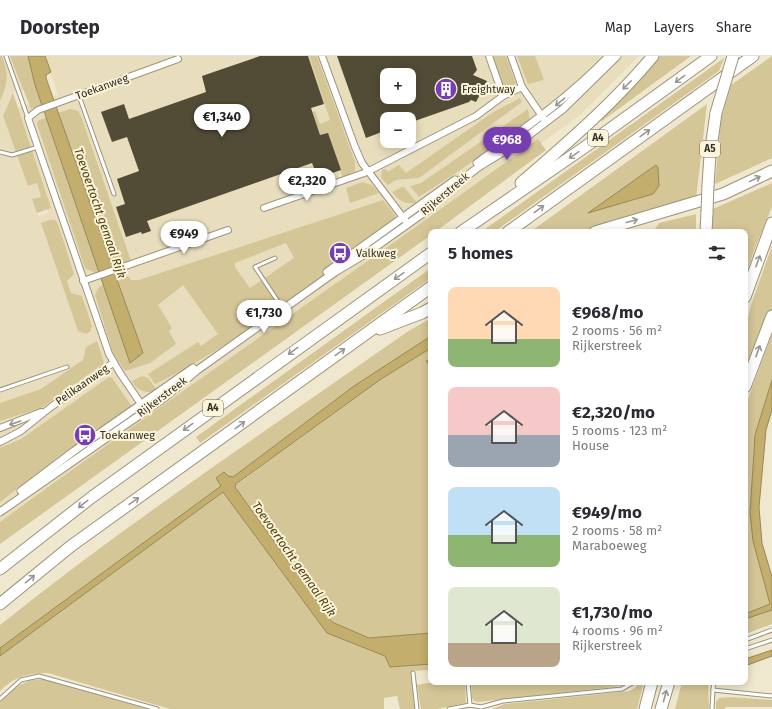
<!DOCTYPE html>
<meta charset="utf-8">
<style>
:root{--surface:#fff;--page:#f2f2f3;--text:#2b2b33;--muted:#7c7c81;--line:#e1e1e2;--accent:#773eb4}
body{margin:0;font-family:"Fira Sans",sans-serif;background:var(--page);color:var(--text);height:100vh;display:flex;flex-direction:column;font-size:15px;white-space:nowrap}
*{box-sizing:border-box;margin:0}
p{font-size:13px;color:var(--muted)}
.icon{flex:none;width:22px;height:22px;fill:none;stroke:currentColor;stroke-width:2;stroke-linecap:round;stroke-linejoin:round}
.map{position:relative;flex:1;overflow:hidden}
.side{position:absolute;left:428px;top:173px;width:320px;height:456px;display:flex;flex-direction:column;background:var(--surface);border-radius:8px;box-shadow:0 2px 10px #0003}
.side>*{flex:none}
.buttons{position:absolute;left:380px;top:12px;display:grid;gap:8px}
.buttons a{display:grid;place-items:center;width:36px;height:36px;border-radius:8px;background:var(--surface);box-shadow:0 2px 10px #0003;font-size:20px}
.price{position:absolute;translate:-50% -34px;padding:0 9px;border-radius:14px;background:#fff;color:#222;font-size:13px;line-height:26px;filter:drop-shadow(0 1px 2px #0008)}
.price::after{content:'';position:absolute;left:50%;top:24px;width:12px;height:9px;margin-left:-6px;background:inherit;clip-path:polygon(0 0,100% 0,50% 100%)}
.price.selected{background:var(--accent);color:#fff}
ul{padding:0;list-style:none}
li{display:flex;align-items:center;gap:12px;height:100px;padding:0 20px}
li span{display:grid;place-items:center;flex:none;width:112px;height:80px;border-radius:8px;color:#555}
li>.icon{margin-inline-start:auto}
span .icon{width:48px;height:48px;fill:#fffc;stroke-width:1}
li b{font-size:17px}
h2{display:flex;justify-content:space-between;align-items:center;height:48px;padding:0 20px;font-size:17px}
header{display:flex;align-items:center;gap:24px;box-sizing:border-box;height:56px;padding:0 20px;background:var(--surface);border-bottom:1px solid var(--line)}
header strong{font-size:19px}
nav{display:flex;gap:22px;margin-inline-start:auto;font-size:14px}
.map>svg:first-child{display:block}
</style>
<header>
<strong>Doorstep</strong>
<nav><a>Map</a><a>Layers</a><a>Share</a></nav>
</header>
<div class="map">
<svg width="772" height="653" viewBox="0 0 772 653">
<rect width="100%" height="100%" fill="#f0e8ce"/>
<path fill="#e8debd" fill-rule="evenodd" d="M0,0H35L44,26L13,37L3,60L28,130L37,127L41,141L32,144L39,160L48,157L15,53L58,39L45,0H639L579,60L365,216L0,477ZM387,19H409V41H387ZM387,63H409V85H387Z"/>
<g fill="#d5c697" fill-rule="evenodd">
<path d="M0,0H2C9,19 8,26 0,45Z"/>
<path d="M10,0H28L42,49L31,53Z"/>
<path d="M309,0H317L355,106V115L343,122L328,80L321,82L312,56L315,55L320,68L330,64Z"/>
<path d="M493,0H506L516,28L504,32Z"/>
<path d="M517,0H535L544,24L528,28Z"/>
<path d="M660,0H691L602,65L600,64Z"/>
<path d="M772,0V102L715,128L721,64L731,29Z"/>
<path d="M724,2L719,15L494,176H481Z"/>
<path d="M13,37L51,152L37,157L32,143L41,141L37,127L28,130L3,60Z"/>
<path d="M520,42L522,46L419,122L396,124L388,129L381,122L382,114L386,113L388,116L399,109L406,117L492,57Z"/>
<path d="M707,48L696,143L584,176H530Z"/>
<path d="M70,53L78,55L81,60L131,205L113,211L58,57Z"/>
<path d="M528,53L530,64L462,113L419,141L410,130L421,127Z"/>
<path d="M46,62L99,216L95,217L85,212L37,68L39,64Z"/>
<path d="M538,83L546,94L435,176H431V179L0,488V466C178,336 360,213 538,83Z"/>
<path d="M362,126L372,129L379,137L350,147L346,132Z"/>
<path d="M772,127V151L755,192L745,222V176H712L713,153Z"/>
<path d="M402,131L405,132L417,147C405,148 400,146 392,136Z"/>
<path d="M383,144L395,159V163L389,171C316,224 237,289 155,328L148,318L198,286L201,290L218,278L183,229L158,249L172,272L169,275L176,288L150,307L125,315L113,297L95,239C97,234 98,231 103,229L130,306L143,297L118,224L128,220L131,224H139ZM286,187L294,202L250,232L235,211V207Z"/>
<path d="M696,158V176H653L659,167Z"/>
<path d="M50,164H55L58,168L74,218L67,225L71,237L82,240L92,270L90,276L86,278L78,275L41,167Z"/>
<path d="M772,190V254L745,324V273L751,249Z"/>
<path d="M431,212V222L200,387L196,381Z"/>
<path d="M431,262V280L354,330L233,421L228,420L224,416L216,422L221,430L0,592V569C130,465 270,372 407,276Z"/>
<path d="M772,278V324L755,379L750,457L753,485L770,548L745,558V351Z"/>
<path d="M97,285L104,307L43,351L0,365V347L41,333L83,304L86,291Z"/>
<path d="M431,292V577L369,582L332,566L235,431L236,429L381,323Z"/>
<path d="M142,320L148,322L157,334C147,339 136,334 132,325Z"/>
<path d="M109,321L112,322L133,352L64,397L0,446V392L21,383Z"/>
<path d="M223,436L327,577L385,600L390,611L431,608V614L411,615L415,653H400L397,640L384,642V653H170L48,617C28,617 14,621 0,635V600Z"/>
<path d="M772,554V568L745,578V563Z"/>
<path d="M47,623L148,653H0V646C15,630 26,623 47,623Z"/>
<path d="M434,626H465L466,647L437,653H421L417,629Z"/>
<path d="M471,626H628L621,630L478,646L474,645L472,642Z"/>
<path d="M638,626H644L637,653H492L505,648L630,635L636,631Z"/>
<path d="M682,626H708L709,653H675Z"/>
<path d="M731,641L772,644V651H725V653H716V646L719,642Z"/>
</g>
<g fill="#c3ae6d" stroke="#988857">
<path d="M28,0H45L51,16L46,19V22L143,297L130,307L35,29Z"/>
<path d="M656,109L658,112L659,130L653,138L588,157Z"/>
<path d="M431,280V292L381,323L236,428L235,431L332,566L369,582L431,577V608L390,611L385,600L327,577L223,436L0,600V592L221,430L216,422L224,416L228,420L233,421L354,330Z"/>
<path d="M772,324V354L766,374L759,451L762,487L772,521V554L745,563V558L770,548L753,485L750,457L755,379Z"/>
<path d="M772,594V600L745,610V603Z"/>
</g>
<g fill="none" stroke-linecap="round" stroke-linejoin="round">
<path stroke="#988857" stroke-width="2" d="M427,305L431,310"/>
</g>
<g fill="#524b36" fill-rule="evenodd">
<path d="M260,0H308L324,48L311,52L320,79L328,77L341,114L318,122L312,107L147,165L151,175L142,178L141,176L126,181L116,151L125,148L117,123L139,115L127,81L112,86L101,56L124,48L129,63L206,36L202,20Z"/>
<path d="M337,0H472L477,14L473,19L487,25L476,46L471,44L469,46L409,67V63H387V74L366,82ZM387,19H409V41H387Z"/>
</g>
<g fill="none" stroke-linecap="round" stroke-linejoin="round">
<g stroke="#9b947c" stroke-width="5">
<g id="service">
<path d="M6,0L28,62"/>
<path d="M79,40L114,138"/>
<path d="M0,96L12,99L38,91"/>
<path d="M275,202L255,211L281,250"/>
<path d="M0,334L67,311"/>
<path d="M745,584L772,574"/>
<path d="M745,593L772,584"/>
<path d="M413,617L417,653"/>
<path d="M468,626L470,649"/>
<path d="M714,626L713,634L772,640"/>
<path d="M0,643L21,624L39,620L157,653"/>
<path d="M449,653L470,649L481,651L503,645L622,633L634,626"/>
<path d="M712,653L713,634"/>
</g>
</g>
<g stroke="#9b947c" stroke-width="8">
<g id="minor">
<path d="M322,0L355,91L362,107L408,168"/>
<path d="M489,0L503,40L522,31"/>
<path d="M511,0L522,31L544,63"/>
<path d="M264,152L367,116L476,60L503,40"/>
<path d="M83,225L228,174"/>
<path d="M141,348L120,317L109,298L28,62L38,54L178,3"/>
<path d="M0,372L41,356"/>
<path d="M0,386L21,375L51,351L113,307"/>
</g>
</g>
<g stroke="#9b947c" stroke-width="9">
<g id="tertiary">
<path d="M477,107C524,73 570,41 609,0"/>
<path d="M327,216L455,124"/>
<path d="M21,435L74,395L193,312"/>
<path d="M0,456L164,342L196,315L335,216L367,197L426,155L456,128L480,110L521,85L563,53L617,0"/>
</g>
</g>
<g stroke="#9b947c" stroke-width="13">
<g id="motorway">
<path d="M521,127C567,87 614,47 653,0"/>
<path d="M708,129L710,99L716,57"/>
<path d="M461,176L585,91L711,0"/>
<path d="M508,176L753,0"/>
<path d="M595,176L723,138L772,115"/>
<path d="M706,176L707,156"/>
<path d="M745,241L772,167"/>
<path d="M380,273L422,257L431,252"/>
<path d="M745,331L772,260"/>
<path d="M0,513L92,441L431,197"/>
<path d="M0,548L71,490L431,231"/>
<path d="M645,653L652,626"/>
<path d="M661,653L669,626"/>
</g>
</g>
<use href="#service" stroke="#fff" stroke-width="3"/>
<use href="#minor" stroke="#fff" stroke-width="6"/>
<use href="#tertiary" stroke="#fff" stroke-width="7"/>
<use href="#motorway" stroke="#fff" stroke-width="11"/>
<g stroke="#9b947c" stroke-width="13" stroke-linecap="butt">
<g id="motorway-bridge">
<path d="M716,57L733,0"/>
<path d="M707,156L708,129"/>
</g>
</g>
<use href="#motorway-bridge" stroke="#fff" stroke-width="11"/>
</g>
<defs><path id="oneway-shaft" d="M-6 0H5M1.5-3L5.5 0L1.5 3" fill="none" stroke-width="1.6" stroke-linecap="round" stroke-linejoin="round"/></defs>
<g stroke="#989792">
<use href="#oneway-shaft" transform="translate(680 23) rotate(144)"/>
<use href="#oneway-shaft" transform="translate(627 29) rotate(135)"/>
<use href="#oneway-shaft" transform="translate(560 46) rotate(141)"/>
<use href="#oneway-shaft" transform="translate(645 77) rotate(-36)"/>
<use href="#oneway-shaft" transform="translate(574 99) rotate(146)"/>
<use href="#oneway-shaft" transform="translate(755 123) rotate(-26)"/>
<use href="#oneway-shaft" transform="translate(539 153) rotate(-36)"/>
<use href="#oneway-shaft" transform="translate(632 165) rotate(-15)"/>
<use href="#oneway-shaft" transform="translate(758 205) rotate(-70)"/>
<use href="#oneway-shaft" transform="translate(399 220) rotate(145)"/>
<use href="#oneway-shaft" transform="translate(293 295) rotate(144)"/>
<use href="#oneway-shaft" transform="translate(758 295) rotate(-70)"/>
<use href="#oneway-shaft" transform="translate(340 296) rotate(-36)"/>
<use href="#oneway-shaft" transform="translate(15 367) rotate(161)"/>
<use href="#oneway-shaft" transform="translate(240 369) rotate(-36)"/>
<use href="#oneway-shaft" transform="translate(188 371) rotate(144)"/>
<use href="#oneway-shaft" transform="translate(134 445) rotate(-35)"/>
<use href="#oneway-shaft" transform="translate(83 448) rotate(142)"/>
<use href="#oneway-shaft" transform="translate(30 523) rotate(-39)"/>
<use href="#oneway-shaft" transform="translate(665 640) rotate(-75)"/>
</g>
<defs>
<g id="building-disc" transform="scale(1.15)"><circle r="9.5" fill="#773eb4" stroke="#fdf5db"/><path d="M-4-6H4V6H1V3H-1V6H-4ZM-2.5-4.3h1.7v1.8h-1.7ZM.8-4.3h1.7v1.8H.8ZM-2.5-1h1.7V.8h-1.7ZM.8-1h1.7V.8H.8Z" fill="#fff"/></g>
<g id="bus-disc" transform="scale(1.15)"><circle r="9.5" fill="#773eb4" stroke="#fdf5db"/><path d="M-5-6H5V4H4V6H2V4H-2V6H-4V4H-5ZM-3.5-4V0h7V-4ZM-3.5 1.2v1.5H-2V1.2ZM2 1.2v1.5H3.5V1.2Z" fill="#fff"/></g>
</defs>
<g fill-rule="evenodd">
<use href="#building-disc" x="446" y="33"/>
<use href="#bus-disc" x="340" y="197"/>
<use href="#bus-disc" x="85" y="379"/>
</g>
<g text-anchor="middle" dominant-baseline="central" stroke-width="4" stroke-linejoin="round" paint-order="stroke">
<g fill="#fdf5db" stroke="#6f6a5c" stroke-width="1">
<rect x="588" y="74" width="20" height="16" rx="3"/>
<rect x="700" y="85" width="20" height="16" rx="3"/>
<rect x="203" y="344" width="20" height="16" rx="3"/>
</g>
<g font-size="10" font-weight="bold" fill="#322f25">
<text x="598" y="82">A4</text>
<text x="710" y="93">A5</text>
<text x="213" y="352">A4</text>
</g>
<g font-size="11" fill="#322f25" stroke="#fdf5db">
<text transform="translate(102 31) rotate(-20)">Toekanweg</text>
<text transform="translate(445 138) rotate(-40)">Rijkerstreek</text>
<text transform="translate(82 329) rotate(-35)">Pelikaanweg</text>
<text transform="translate(162 341) rotate(-37)">Rijkerstreek</text>
</g>
<g font-size="11" fill="#322f25" stroke="#fdf5db" text-anchor="start">
<text x="462" y="33">Freightway</text>
<text x="356" y="197">Valkweg</text>
<text x="100" y="379">Toekanweg</text>
</g>
<g font-size="12" font-style="italic" fill="#50410d" stroke="#fdf5db">
<text transform="translate(100 157) rotate(71)">Toevoertocht gemaal Rijk</text>
<text transform="translate(294 503) rotate(55)">Toevoertocht gemaal Rijk</text>
</g>
</g>
</svg>
<div class="buttons">
<a>+</a>
<a>−</a>
</div>
<b class="price" style="left:222px;top:82px">€1,340</b>
<b class="price selected" style="left:507px;top:105px">€968</b>
<b class="price" style="left:307px;top:146px">€2,320</b>
<b class="price" style="left:184px;top:199px">€949</b>
<b class="price" style="left:264px;top:278px">€1,730</b>
<section class="side">
<h2>5 homes<svg class="icon" aria-label="filters" viewBox="0 0 24 24"><path d="M4 7h16M4 17h16"/><circle cx="9" cy="7" r="2"/><circle cx="15" cy="17" r="2"/></svg></h2>
<ul>
<li><span style="background:linear-gradient(#ffd9b3 65%,#8fb573 0)"><svg class="icon" aria-label="home" viewBox="0 0 24 24"><path d="M3 11l9-7 9 7M6 9v11h12V9"/></svg></span><div><b>€968/mo</b><p>2 rooms · 56 m²</p><p>Rijkerstreek</p></div></li>
<li><span style="background:linear-gradient(#f6c9c9 60%,#9aa5b1 0)"><svg class="icon" aria-label="home" viewBox="0 0 24 24"><path d="M3 11l9-7 9 7M6 9v11h12V9"/></svg></span><div><b>€2,320/mo</b><p>5 rooms · 123 m²</p><p>House</p></div></li>
<li><span style="background:linear-gradient(#bfe0f5 60%,#8fb573 0)"><svg class="icon" aria-label="home" viewBox="0 0 24 24"><path d="M3 11l9-7 9 7M6 9v11h12V9"/></svg></span><div><b>€949/mo</b><p>2 rooms · 58 m²</p><p>Maraboeweg</p></div></li>
<li><span style="background:linear-gradient(#dfe7d0 70%,#b9a48a 0)"><svg class="icon" aria-label="home" viewBox="0 0 24 24"><path d="M3 11l9-7 9 7M6 9v11h12V9"/></svg></span><div><b>€1,730/mo</b><p>4 rooms · 96 m²</p><p>Rijkerstreek</p></div></li>
</ul>
</section>
</div>
